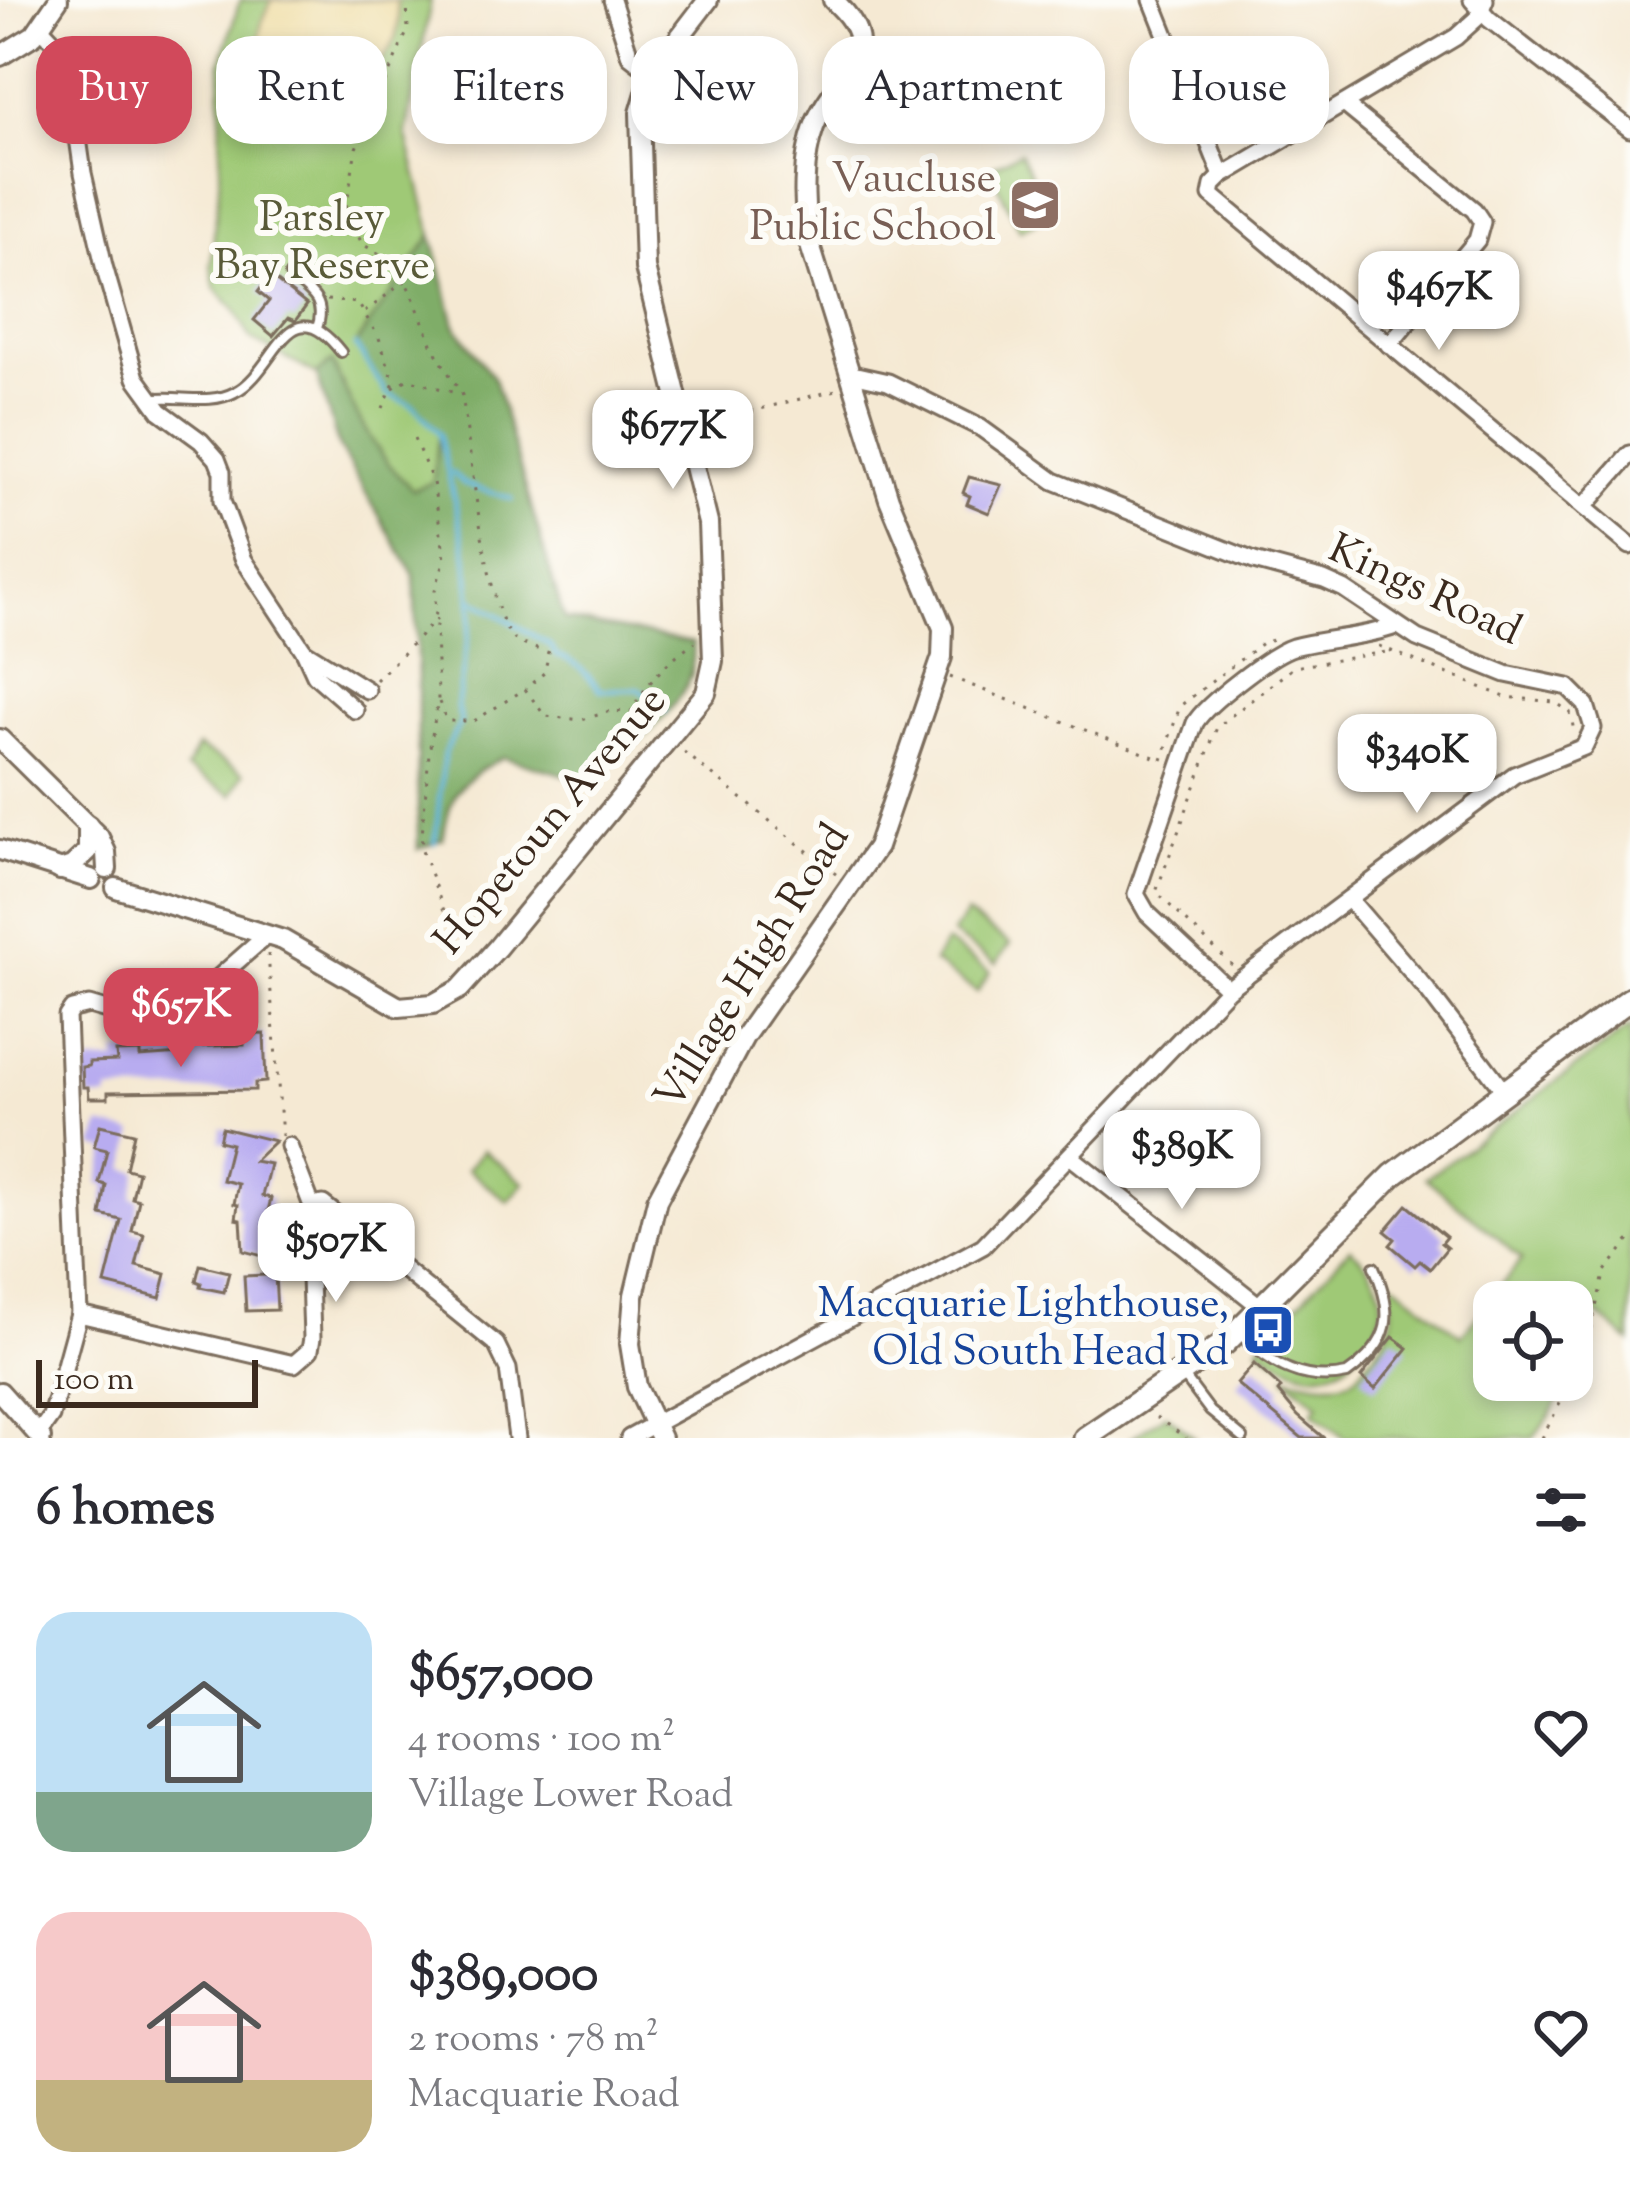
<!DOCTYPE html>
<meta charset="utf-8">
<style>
:root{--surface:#fff;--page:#f7f7f7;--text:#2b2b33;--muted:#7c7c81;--accent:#d1495b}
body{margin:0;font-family:"Sorts Mill Goudy",serif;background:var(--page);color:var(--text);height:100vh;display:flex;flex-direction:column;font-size:45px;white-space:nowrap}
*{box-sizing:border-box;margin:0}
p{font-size:39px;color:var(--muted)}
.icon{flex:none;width:66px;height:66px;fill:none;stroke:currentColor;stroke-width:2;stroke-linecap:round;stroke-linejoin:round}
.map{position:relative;height:1438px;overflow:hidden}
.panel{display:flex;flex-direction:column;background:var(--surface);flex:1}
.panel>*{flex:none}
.guide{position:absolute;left:36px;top:36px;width:1560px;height:108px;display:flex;gap:24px}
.buttons{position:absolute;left:1473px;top:1281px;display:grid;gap:24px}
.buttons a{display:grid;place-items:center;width:120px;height:120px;border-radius:24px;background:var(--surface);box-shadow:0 6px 18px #0003;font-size:60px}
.scale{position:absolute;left:36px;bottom:30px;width:222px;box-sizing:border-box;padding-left:12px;border:6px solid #3b2a1e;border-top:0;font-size:33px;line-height:42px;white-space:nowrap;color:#3b2a1e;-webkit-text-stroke:9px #fdfcf7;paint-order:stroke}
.price{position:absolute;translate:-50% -102px;padding:0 27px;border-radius:24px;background:#fff;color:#222;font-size:39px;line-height:78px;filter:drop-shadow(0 3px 6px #0008)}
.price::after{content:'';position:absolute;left:50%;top:72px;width:36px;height:27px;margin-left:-18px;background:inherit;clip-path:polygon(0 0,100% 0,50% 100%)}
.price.on{background:var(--accent);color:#fff}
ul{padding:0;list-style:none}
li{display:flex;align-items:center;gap:36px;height:300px;padding:0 36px}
li span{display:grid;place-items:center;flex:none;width:336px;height:240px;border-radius:36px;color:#555}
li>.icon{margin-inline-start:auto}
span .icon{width:144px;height:144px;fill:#fffc;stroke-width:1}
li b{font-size:51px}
h2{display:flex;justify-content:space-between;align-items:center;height:144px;padding:0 36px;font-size:51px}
.chip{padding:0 42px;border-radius:36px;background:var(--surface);box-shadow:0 6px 18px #0003;font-size:42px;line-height:108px}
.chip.on{background:var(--accent);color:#fff}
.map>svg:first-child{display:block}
</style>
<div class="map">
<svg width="1630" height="1438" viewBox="0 0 1630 1438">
<rect width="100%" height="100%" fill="#fdfcf7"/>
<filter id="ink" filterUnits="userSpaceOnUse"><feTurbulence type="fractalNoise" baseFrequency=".00833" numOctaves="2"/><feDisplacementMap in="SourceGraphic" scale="24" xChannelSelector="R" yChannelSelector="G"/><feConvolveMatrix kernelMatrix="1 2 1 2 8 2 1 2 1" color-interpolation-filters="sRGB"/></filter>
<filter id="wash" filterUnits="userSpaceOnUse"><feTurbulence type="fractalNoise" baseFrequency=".004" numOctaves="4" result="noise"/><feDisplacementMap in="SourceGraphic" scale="48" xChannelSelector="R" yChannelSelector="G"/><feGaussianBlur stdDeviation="2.7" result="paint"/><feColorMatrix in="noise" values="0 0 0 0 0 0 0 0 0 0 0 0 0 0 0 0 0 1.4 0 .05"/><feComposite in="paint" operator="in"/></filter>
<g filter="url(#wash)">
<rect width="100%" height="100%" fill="#f5e9d3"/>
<g fill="#9fc976" stroke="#6d7a4a" stroke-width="3">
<path d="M240,0H431L406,133L455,325L494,379L564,619L693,643L692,676L682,694L591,782L503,757C459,781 451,789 443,839L418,849V679L414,575L339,447L317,375L251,339L235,310L215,288L211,265L220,178L221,63Z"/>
<path d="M1020,152L1050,214L1020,230L989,168Z"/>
<path d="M198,747L244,773L232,795L186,769Z"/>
<path d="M966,914L1010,944L996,964L952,934Z"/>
<path d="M946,942L990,972L977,992L933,962Z"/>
<path d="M1630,1027V1342L1591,1308L1586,1336L1572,1372V1302H1494V1380H1569L1550,1416L1533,1438H1345L1313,1412L1319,1404L1285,1376C1304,1380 1333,1388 1351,1379C1359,1375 1365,1364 1371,1358C1398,1323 1398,1312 1381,1272L1461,1336L1522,1259L1426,1178Z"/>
<path d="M483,1150L524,1183L508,1202L467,1169Z"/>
<path d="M1350,1248C1384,1276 1394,1313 1365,1346C1328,1388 1299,1376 1258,1347Z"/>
<path d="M1166,1414L1195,1438H1131Z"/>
</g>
<path fill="#7fad67" stroke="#5d6c42" stroke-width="3" d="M432,235L455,325L494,379L564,620L693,643C700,703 631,746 591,782L503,757C459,781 451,789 443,839L418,849V679L414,575L339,447L317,375L332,361C353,410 373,453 413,490L433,482L439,433L414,406L387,394L355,345Z"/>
<path fill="#eeda9e" stroke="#94825e" stroke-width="3" d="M272,0H396C398,14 400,25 395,38C379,76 323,128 281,94C268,84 263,69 256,54L262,22Z"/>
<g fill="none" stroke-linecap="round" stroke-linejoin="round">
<g stroke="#5cb2d8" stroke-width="4.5">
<path d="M355,345L387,394L414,406L439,433L467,556L472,612L457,707L461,721L444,754L435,843"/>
<path d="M453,473L464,484L512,499"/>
<path d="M472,599L551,646L556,656C575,658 589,677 601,690L639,689L666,711"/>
</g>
</g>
<g id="blocks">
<g fill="#b8acf0">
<path d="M270,276L307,305L295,321L288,318L273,336L254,320L269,301L258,292Z"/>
<path d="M969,477L1001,485L989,513L967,504L970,496L963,493Z"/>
<path d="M264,1034L266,1082L255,1083V1090L108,1092V1098H89L88,1087H83L82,1067L89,1066V1062L117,1061L116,1052L140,1051V1057L180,1054V1047L244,1045V1035Z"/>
<path d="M100,1125L134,1133L126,1169L138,1172L132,1198L139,1200L132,1231L144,1234L136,1266L166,1274L160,1298L105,1284L121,1220L101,1215L106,1185L99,1183L107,1150L94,1147Z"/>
<path d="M222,1128L275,1141L254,1161L270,1164L262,1196L271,1198L264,1228L273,1230L270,1258L243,1251L241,1220L236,1219L238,1205L234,1204L238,1184L222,1180L231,1144L219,1141Z"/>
<path d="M1407,1205L1446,1237L1441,1243L1447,1248L1430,1269L1420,1261L1415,1266L1390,1245L1395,1239L1385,1231Z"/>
<path d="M200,1265L229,1272L224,1292L200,1287L201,1283L196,1281Z"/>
<path d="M266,1275H275L277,1310L246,1311L244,1276Z"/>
<path d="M1393,1337L1408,1348L1375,1389L1361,1377Z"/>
<path d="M1254,1364L1281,1388L1278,1392L1298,1416L1324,1438H1302L1237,1384Z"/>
</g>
</g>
</g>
<g filter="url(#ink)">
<use href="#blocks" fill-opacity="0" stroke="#7c6d5d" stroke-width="3"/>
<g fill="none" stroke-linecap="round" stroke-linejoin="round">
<g stroke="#7c6d5d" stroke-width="14">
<g id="service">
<path d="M290,275C310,292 327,300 317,328"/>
<path d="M149,399C177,394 209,406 235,392C277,372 287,283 341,352"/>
<path d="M1238,1332C1267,1363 1304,1384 1347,1374C1392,1342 1395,1315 1374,1267"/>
<path d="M1183,1375L1210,1411L1243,1438"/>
</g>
</g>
<g stroke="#7c6d5d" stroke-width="21">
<g id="minor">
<path d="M612,0L630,56L652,73"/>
<path d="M1152,0L1222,176"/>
<path d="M1472,0L1489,19L1630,129"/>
<path d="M1485,0L1477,18L1456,37L1222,176L1213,185L1211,195L1630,546"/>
<path d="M40,27L59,47L70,82L83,173L104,266L136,378L160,411L201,441L217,459L222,472V501L244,560L304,651L315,675L355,710"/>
<path d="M1344,104L1474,210L1482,222L1477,240L1389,345"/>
<path d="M1584,507L1630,454"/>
<path d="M304,651L367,690"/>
<path d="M1349,899L1428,991L1504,1091"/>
<path d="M1228,989L1147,913L1136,894L1195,723C1206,704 1271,654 1293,647C1327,638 1362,638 1396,626"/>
<path d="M289,1146L312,1206"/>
<path d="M1070,1156L1262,1308"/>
<path d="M79,1314L294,1364L310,1350L312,1338L308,1216L312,1206L323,1204L496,1344L508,1369L517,1438"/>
<path d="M39,1433L51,1416L79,1314L67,1016L72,1009L89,1005L159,1025L175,1016L267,935"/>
<path d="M629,1438L983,1246L1228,989L1514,775L1584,747L1593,728L1586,705L1568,687L1506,674L1417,638L1344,589L1324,580L1254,561L1054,481L981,428L888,382L852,374"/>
</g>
</g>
<g stroke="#7c6d5d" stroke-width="24">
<g id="tertiary">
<path d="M0,56L34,35L58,0"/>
<path d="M0,739L99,837L106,852L107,869"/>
<path d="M0,850L91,879"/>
<path d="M60,870L72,866L88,851V825"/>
<path d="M116,888L283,940L399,1007L433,1004L460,989L497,948L706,693L713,661L708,523L645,268L640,113L652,73L708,0"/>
<path d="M0,1392L41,1438"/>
<path d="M661,1438L637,1387L630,1344L634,1295L657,1200L744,1037L877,847L942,657L943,628L889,499L808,239C803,206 802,159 814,127C833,74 893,54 833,0"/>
</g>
</g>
<g stroke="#7c6d5d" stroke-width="27">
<path id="secondary" d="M1085,1438L1225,1343L1393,1175L1630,999"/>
</g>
<g stroke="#7c6d5d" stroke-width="3" stroke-dasharray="3 9" stroke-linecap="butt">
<path d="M407,0L408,30L356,148L346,209L362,244L394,262L411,292L435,351L462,395"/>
<path d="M327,300L358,303L379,338L394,382L383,408"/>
<path d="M365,312L405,281"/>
<path d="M393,388L408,379L462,395C469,439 486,614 514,639C522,646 539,649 549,653L544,673L525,689"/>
<path d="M704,423L836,390"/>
<path d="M414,439L433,482L445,559L435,590L438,700L429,753L421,848L461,957"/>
<path d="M1379,646L1505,697L1555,702L1570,712L1574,731"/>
<path d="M950,677L1159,759"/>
<path d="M376,680L437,619"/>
<path d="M439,702L447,721H474L525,689L545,716L582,720L610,711L631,712C645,685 669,658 695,642"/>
<path d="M684,752L837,875"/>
<path d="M1162,760L1180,706L1262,643L1273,640"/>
<path d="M268,954L282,1136"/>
<path d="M1232,965L1156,892L1217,727L1294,667L1392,651"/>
<path d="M1156,1417L1186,1438"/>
<path d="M1542,1438L1583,1359L1605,1271L1630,1240"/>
</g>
<use href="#service" stroke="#fff" stroke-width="8"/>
<use href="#minor" stroke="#fff" stroke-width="15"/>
<use href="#tertiary" stroke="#fff" stroke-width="18"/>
<use href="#secondary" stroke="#fff" stroke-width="21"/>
</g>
</g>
<defs>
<g id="school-square" transform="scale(2.7)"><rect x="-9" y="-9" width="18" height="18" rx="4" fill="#8d6e63" stroke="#fdfcf7"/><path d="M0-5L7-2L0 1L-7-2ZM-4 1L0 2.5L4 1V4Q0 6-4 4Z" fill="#fff"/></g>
<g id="bus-square" transform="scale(2.7)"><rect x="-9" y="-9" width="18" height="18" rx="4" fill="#1a4fb4" stroke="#fdfcf7"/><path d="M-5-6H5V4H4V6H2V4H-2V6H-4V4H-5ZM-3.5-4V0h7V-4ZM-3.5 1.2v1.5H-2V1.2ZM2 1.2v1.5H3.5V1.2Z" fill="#fff"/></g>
</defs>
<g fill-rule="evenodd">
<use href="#school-square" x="1035" y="205"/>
<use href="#bus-square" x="1268" y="1330"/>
</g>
<g text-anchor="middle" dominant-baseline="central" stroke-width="12" stroke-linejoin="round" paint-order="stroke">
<g font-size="42" fill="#785e54" stroke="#fdfcf7" text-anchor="end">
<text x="996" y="181">Vaucluse<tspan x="996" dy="48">Public School</tspan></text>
</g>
<g font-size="42" fill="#595a38" stroke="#fdfcf7">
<text x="322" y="220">Parsley<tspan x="322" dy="48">Bay Reserve</tspan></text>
</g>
<g font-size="42" fill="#3b2a1e" stroke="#fdfcf7">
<text transform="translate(1424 592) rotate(25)">Kings Road</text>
<text transform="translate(552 822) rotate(-50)">Hopetoun Avenue</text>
<text transform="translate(754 968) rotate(-58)">Village High Road</text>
</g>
<g font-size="42" fill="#164399" stroke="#fdfcf7" text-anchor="end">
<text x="1229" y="1306">Macquarie Lighthouse,<tspan x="1229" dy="48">Old South Head Rd</tspan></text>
</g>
</g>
</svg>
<div class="buttons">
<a><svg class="icon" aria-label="locate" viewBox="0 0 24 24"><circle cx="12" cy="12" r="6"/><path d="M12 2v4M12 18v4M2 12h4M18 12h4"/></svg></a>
</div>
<div class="scale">100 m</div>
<b class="price" style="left:1439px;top:353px">$467K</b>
<b class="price" style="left:673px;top:492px">$677K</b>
<b class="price" style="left:1417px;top:816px">$340K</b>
<b class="price on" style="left:181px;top:1070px">$657K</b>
<b class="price" style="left:1182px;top:1212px">$389K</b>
<b class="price" style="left:336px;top:1305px">$507K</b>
<div class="guide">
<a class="chip on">Buy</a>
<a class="chip">Rent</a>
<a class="chip">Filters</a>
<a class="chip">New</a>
<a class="chip">Apartment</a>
<a class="chip">House</a>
</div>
</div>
<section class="panel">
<h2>6 homes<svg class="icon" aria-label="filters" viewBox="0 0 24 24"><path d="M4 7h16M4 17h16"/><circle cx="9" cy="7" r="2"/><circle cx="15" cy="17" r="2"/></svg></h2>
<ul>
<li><span style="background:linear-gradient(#bfe0f5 75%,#7fa58c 0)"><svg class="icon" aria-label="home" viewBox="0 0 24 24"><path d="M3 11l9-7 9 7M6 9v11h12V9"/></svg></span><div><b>$657,000</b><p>4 rooms · 100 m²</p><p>Village Lower Road</p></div><svg class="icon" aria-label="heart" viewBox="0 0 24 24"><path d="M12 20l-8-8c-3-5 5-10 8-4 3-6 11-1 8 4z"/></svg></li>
<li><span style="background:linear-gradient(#f6c9c9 70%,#c2b280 0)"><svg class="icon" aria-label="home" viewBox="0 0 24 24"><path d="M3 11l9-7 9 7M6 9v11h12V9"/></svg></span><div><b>$389,000</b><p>2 rooms · 78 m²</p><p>Macquarie Road</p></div><svg class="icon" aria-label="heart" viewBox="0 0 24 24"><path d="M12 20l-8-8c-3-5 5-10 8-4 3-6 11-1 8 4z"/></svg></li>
</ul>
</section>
